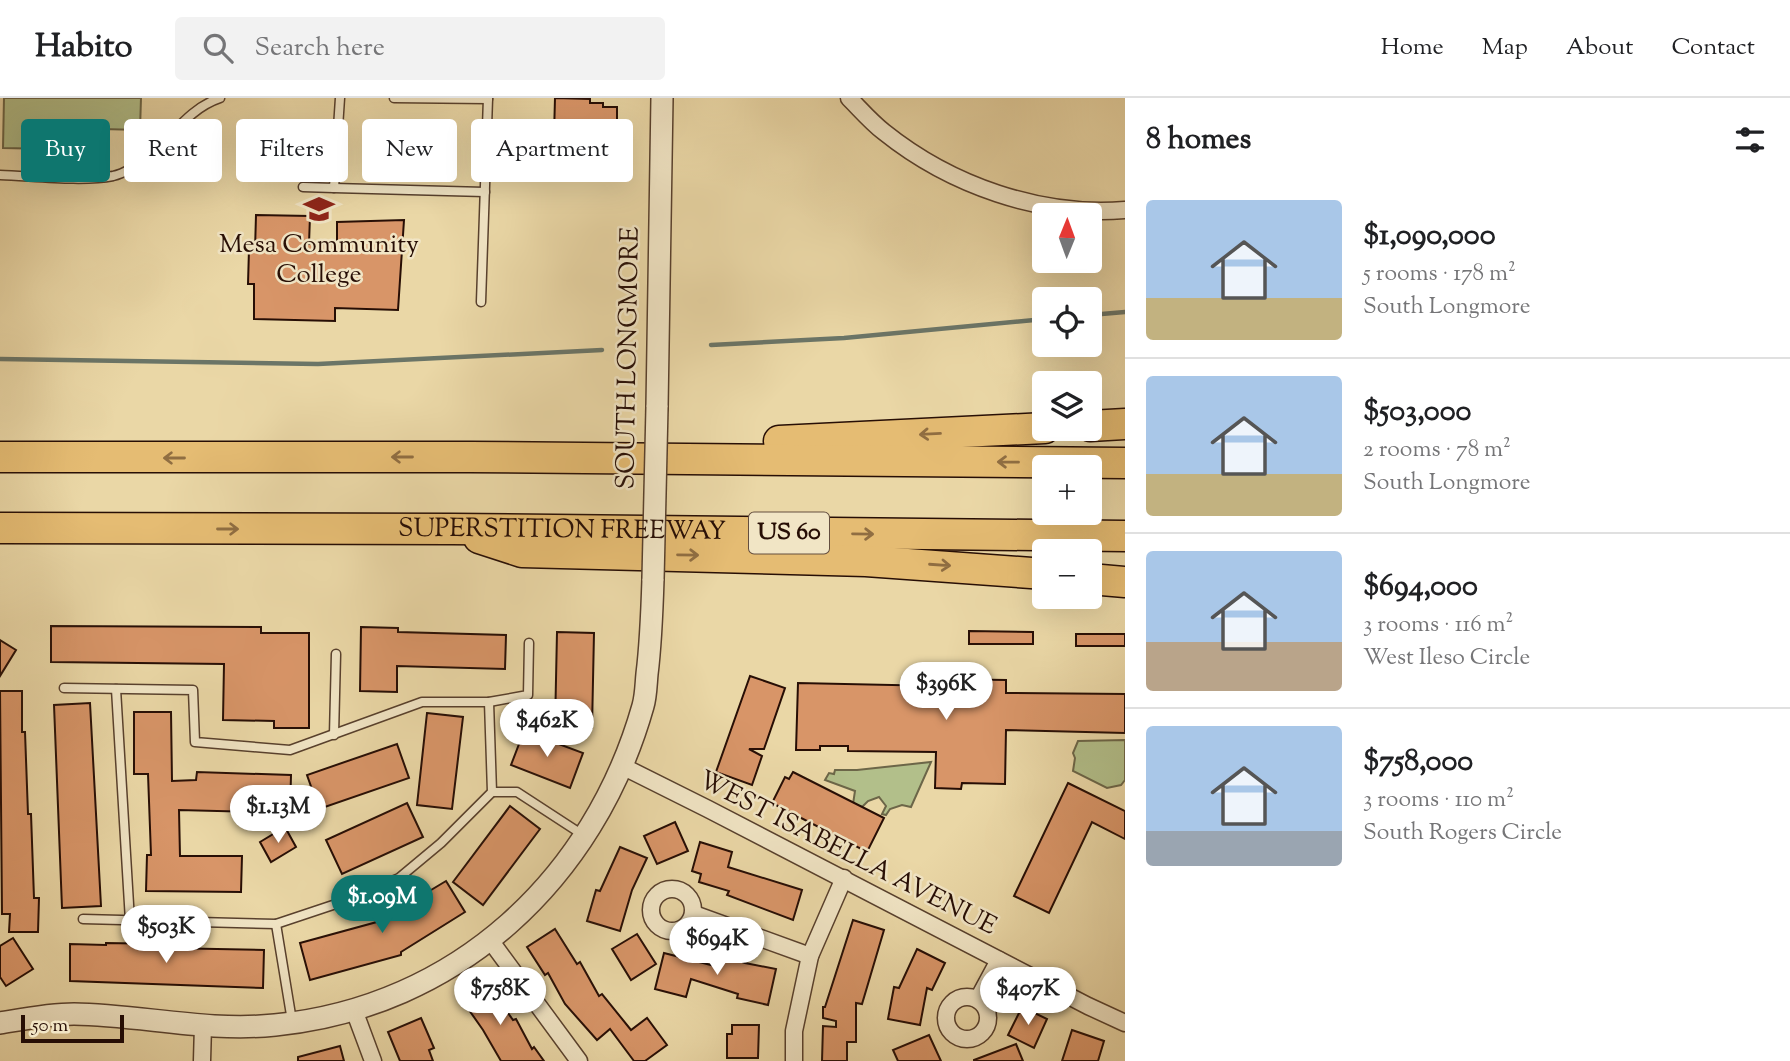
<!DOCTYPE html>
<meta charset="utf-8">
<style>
:root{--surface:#fff;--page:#f2f2f2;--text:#202124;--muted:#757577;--line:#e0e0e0;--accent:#0f766e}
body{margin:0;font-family:"Sorts Mill Goudy",serif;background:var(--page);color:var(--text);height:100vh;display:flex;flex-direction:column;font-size:26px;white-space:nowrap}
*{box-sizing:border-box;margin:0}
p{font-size:23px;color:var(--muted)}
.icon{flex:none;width:38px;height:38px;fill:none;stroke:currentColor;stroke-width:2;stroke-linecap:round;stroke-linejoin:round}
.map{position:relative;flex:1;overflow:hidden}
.sheet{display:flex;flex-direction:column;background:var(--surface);width:665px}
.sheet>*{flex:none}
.banner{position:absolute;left:21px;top:21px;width:665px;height:63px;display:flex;gap:14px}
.needle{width:46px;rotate:1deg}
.buttons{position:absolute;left:1032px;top:105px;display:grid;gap:14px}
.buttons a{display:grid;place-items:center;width:70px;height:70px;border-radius:7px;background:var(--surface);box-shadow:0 7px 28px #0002;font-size:35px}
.scale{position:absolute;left:21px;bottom:18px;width:103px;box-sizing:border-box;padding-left:7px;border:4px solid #270e05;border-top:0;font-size:19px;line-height:24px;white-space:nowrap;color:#270e05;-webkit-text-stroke:5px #f1e5c5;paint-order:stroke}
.price{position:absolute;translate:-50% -60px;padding:0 16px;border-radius:24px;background:#fff;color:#222;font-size:23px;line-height:46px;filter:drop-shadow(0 2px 4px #0008)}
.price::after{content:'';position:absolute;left:50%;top:42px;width:21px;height:16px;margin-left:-10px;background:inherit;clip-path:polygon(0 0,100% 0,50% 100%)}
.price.active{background:var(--accent);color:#fff}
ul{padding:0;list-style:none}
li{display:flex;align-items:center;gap:21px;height:175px;padding:0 21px}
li+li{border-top:2px solid var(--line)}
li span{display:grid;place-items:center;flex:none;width:196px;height:140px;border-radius:7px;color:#555}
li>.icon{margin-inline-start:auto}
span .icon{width:84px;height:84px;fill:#fffc;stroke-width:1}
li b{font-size:30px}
h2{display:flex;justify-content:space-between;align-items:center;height:84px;padding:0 21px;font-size:30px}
.tag{padding:0 24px;border-radius:7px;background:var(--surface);box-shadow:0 7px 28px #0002;font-size:24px;line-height:63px}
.tag.active{background:var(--accent);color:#fff}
header{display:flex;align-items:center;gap:42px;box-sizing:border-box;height:98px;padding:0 35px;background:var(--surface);border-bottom:2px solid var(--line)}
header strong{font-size:33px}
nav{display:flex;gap:38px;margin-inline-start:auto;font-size:24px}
.search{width:490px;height:63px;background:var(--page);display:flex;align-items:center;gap:18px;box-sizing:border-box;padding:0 24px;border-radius:7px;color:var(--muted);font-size:26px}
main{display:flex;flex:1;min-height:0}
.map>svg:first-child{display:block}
</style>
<header>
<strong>Habito</strong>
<div class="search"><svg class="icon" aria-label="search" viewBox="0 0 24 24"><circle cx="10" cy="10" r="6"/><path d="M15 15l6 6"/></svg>Search here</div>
<nav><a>Home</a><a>Map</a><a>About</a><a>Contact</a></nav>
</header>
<main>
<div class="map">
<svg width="1125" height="963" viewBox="0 0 1125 963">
<rect width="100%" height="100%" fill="#ead7a6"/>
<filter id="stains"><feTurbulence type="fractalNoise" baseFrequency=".00286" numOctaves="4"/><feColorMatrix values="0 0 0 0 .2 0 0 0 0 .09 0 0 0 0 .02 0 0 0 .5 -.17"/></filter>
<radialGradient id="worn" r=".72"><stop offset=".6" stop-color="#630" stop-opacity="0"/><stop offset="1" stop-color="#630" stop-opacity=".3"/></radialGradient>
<g fill="#b2bf8a" stroke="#6c6648" stroke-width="2">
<path d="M4,0H141L140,32L102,31L101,52L3,50Z"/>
<path d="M1125,642V682L1121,687L1107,690L1073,673L1075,660L1073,655L1078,643Z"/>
<path d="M931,664L911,709L902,707L890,711L886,717L882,716L886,708L879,699L868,703L862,709L853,706L855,693L825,682L829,675L834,676L835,672H857Z"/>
</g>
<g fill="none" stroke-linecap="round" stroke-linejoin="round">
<g stroke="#6b7567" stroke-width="4.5">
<path d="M1090,217L1125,214"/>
<path d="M711,247L844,240L1045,221"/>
<path d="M0,261L318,266L602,252"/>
</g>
</g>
<g fill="#d89568" stroke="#270e05" stroke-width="2">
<path d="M555,0L590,1V5H603V9H617V37H554Z"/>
<path d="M256,117L310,118L309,146H337V124L404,122L398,212L335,210V223L254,221V186H248L249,151L255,152Z"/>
<path d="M51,528L261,529V535H309V630H274V623L223,622L224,566L51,564Z"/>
<path d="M361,529L398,530V534L506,537L505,571L397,568V594L360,593Z"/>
<path d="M969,533L1033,534V546H969Z"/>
<path d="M557,534L594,535L592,630L555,629Z"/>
<rect x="1076" y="536" width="49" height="12"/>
<path d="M0,542L16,552L0,578Z"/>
<path d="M750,578L785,590L764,651H749L762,658L752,687L716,674Z"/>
<path d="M939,581L1006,582V595L1125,596V635L1006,632L1005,686L962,685L961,691L935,690L936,654L848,653V648H820V652H796L798,585L939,588Z"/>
<path d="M0,593H22V634H25L28,716H31L34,800H39L38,834H9L10,816H2Z"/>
<path d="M90,605L101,808L62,810L54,607Z"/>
<path d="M134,614H171L172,683L196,682L197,674L291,677L290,715L179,712L180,758H242L241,794L146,793L147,757H151L148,676H134Z"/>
<path d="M427,615L463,619L452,711L417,707Z"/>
<path d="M524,633L583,655L570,690L511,667Z"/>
<path d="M397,646L409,680L319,711L307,677Z"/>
<path d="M793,674L884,720L867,754L772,705L785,679L789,681Z"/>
<path d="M1068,685L1125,713V741L1092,724L1049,815L1014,798Z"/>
<path d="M407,705L423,739L342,776L326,742Z"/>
<path d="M510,708L540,731L483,807L453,784Z"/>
<path d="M675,724L688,753L657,766L644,738Z"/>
<path d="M285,729L296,749L271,764L260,744Z"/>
<path d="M700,744L732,754L728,769L802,792L793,822L727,797L729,793L699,784L701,776L692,773Z"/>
<path d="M620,749L647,760L632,792L620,833L587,823L596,792L600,793Z"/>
<path d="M446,783L465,814L401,854V857L310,882L300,845L395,819L393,815Z"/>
<path d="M853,822L884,832L862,906L856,905V944H847V963H822L823,928L836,929V923L823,920V909H825Z"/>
<path d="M555,831L577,866L580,864L599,898L602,896L631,932L647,920L667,947L645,963H634L610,931L597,942L565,906L548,875L545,877L527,849Z"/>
<path d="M637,836L656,866L631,882L612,851Z"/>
<path d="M13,840L33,871L6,888L0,879V848Z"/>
<path d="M106,845L165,846V850L264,852L263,890L70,883V846L106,847Z"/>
<path d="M917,851L945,865L932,892L927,890L920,927L888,921L894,889L899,890Z"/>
<path d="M664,855L711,867L715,855L745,865L776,871L768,907L737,900L738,896L691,881L686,899L655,891Z"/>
<path d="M486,884L513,922L516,921L532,951L534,949L544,963H501L483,932L462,902Z"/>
<path d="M1022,909L1047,921L1034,950L1008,937Z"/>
<path d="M421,920L434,950L429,952L433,963H400L388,934Z"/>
<path d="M732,927H759L758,960H727V936H732Z"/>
<path d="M1072,932L1104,943L1098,963H1062Z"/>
<path d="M929,937L941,963H898L893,952Z"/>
<path d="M1016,946L1023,963H974V962Z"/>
<path d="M340,948L344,963H298V959Z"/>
</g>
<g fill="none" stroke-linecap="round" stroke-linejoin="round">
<g stroke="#58402d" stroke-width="11">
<g id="service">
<path d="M394,0L488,1"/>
<path d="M0,77C32,78 83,84 113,78C126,75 139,66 150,57C173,37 190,10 220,0"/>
<path d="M303,89L334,90L340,0"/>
<path d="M334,90L485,94"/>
<path d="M481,204L488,0"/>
<path d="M64,590L193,592L195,644L290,652L422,604H489L492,694L441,745L399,780L336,806L276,826L83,821"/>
<path d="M116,591L130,823"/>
<path d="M489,604L528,597L529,545"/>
<path d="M334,637L336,556"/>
<path d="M492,694H517L583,737"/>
<path d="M276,826L292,923"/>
</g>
</g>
<g stroke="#58402d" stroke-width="19">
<g id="minor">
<path d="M849,0C860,11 871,24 884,34C950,87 1040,119 1125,112"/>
<path d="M622,668L708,711L1088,908L1125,925"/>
<circle cx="672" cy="812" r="21"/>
<path d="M694,816L810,858"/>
<path d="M490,842L579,963"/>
<circle cx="967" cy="920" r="21"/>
<path d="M978,901L999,862"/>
<path d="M354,912L373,963"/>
<path d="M202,963L203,927"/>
<path d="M794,963V933L810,858L844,780"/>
</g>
</g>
<g stroke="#58402d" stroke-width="24">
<g id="tertiary">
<path d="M657,309L662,0"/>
<path d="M0,925C24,921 49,916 74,916C141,917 207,934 275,927C457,909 594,781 643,608C646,598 646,586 647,576C651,544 652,513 653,481"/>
</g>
</g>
<g stroke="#270e05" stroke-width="33">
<g id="motorway">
<path d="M1090,328L1125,326"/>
<path d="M779,343L1045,330"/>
<path d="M0,359H470L1125,365"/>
<path id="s1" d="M0,430L452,431L1125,438"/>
<path d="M479,440L522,454L866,463L1045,476"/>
<path d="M1090,481L1125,484"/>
</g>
</g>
<use href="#service" stroke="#f1e5c5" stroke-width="8"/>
<use href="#minor" stroke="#f1e5c5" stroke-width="16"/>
<use href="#tertiary" stroke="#f1e5c5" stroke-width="21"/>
<use href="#motorway" stroke="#e5bc73" stroke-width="30"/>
<g stroke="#58402d" stroke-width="24" stroke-linecap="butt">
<path id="tertiary-bridge" d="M653,481L657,309"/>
</g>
<use href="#tertiary-bridge" stroke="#f1e5c5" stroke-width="21"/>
</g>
<defs><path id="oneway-shaft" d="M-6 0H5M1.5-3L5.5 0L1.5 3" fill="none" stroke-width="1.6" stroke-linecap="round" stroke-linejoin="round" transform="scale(1.75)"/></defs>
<g stroke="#906e42">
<use href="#oneway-shaft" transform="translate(930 336) rotate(177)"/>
<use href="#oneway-shaft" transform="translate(402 359) rotate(180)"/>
<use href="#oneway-shaft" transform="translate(174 360) rotate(180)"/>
<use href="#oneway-shaft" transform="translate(1008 364) rotate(-179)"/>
<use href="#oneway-shaft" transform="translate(228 431)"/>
<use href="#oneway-shaft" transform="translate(863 436) rotate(1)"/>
<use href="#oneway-shaft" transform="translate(688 457) rotate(1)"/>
<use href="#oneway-shaft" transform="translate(940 467) rotate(4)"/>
</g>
<defs>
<g id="university-bare" transform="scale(2.415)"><path d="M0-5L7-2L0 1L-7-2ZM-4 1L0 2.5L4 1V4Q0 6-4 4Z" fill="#8f2418" stroke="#f1e5c5" stroke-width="2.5" paint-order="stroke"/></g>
</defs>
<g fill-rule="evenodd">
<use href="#university-bare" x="319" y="111"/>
</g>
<g text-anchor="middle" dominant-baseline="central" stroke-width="5" stroke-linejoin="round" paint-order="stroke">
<rect fill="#f1e5c5" stroke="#644e3f" stroke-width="2" x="749" y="414.5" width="80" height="41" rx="5"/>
<g font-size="24" font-weight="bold" fill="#270e05">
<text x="789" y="435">US 60</text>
</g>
<g font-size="26" fill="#270e05" stroke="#f1e5c5">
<text x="319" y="147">Mesa Community<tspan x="319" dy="30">College</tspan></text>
</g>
<g font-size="26" fill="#270e05" stroke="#f1e5c5">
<text transform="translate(629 260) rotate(-89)">SOUTH LONGMORE</text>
<text stroke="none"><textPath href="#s1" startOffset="562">SUPERSTITION FREEWAY</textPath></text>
<text transform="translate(847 756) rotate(27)">WEST ISABELLA AVENUE</text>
</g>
</g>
<rect width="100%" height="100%" filter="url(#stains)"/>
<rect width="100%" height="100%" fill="url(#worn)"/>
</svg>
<div class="buttons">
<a><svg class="needle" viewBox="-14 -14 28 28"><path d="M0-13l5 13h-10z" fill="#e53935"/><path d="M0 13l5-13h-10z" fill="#757577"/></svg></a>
<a><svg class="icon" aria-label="locate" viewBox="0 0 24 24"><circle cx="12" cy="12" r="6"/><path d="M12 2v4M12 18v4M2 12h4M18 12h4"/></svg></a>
<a><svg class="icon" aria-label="layers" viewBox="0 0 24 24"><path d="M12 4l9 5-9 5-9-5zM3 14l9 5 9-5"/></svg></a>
<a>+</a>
<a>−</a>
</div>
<div class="scale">50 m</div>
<b class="price" style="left:946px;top:624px">$396K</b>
<b class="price" style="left:547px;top:661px">$462K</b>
<b class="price" style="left:278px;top:747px">$1.13M</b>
<b class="price active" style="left:382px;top:837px">$1.09M</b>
<b class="price" style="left:166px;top:867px">$503K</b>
<b class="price" style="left:717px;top:879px">$694K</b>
<b class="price" style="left:500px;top:929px">$758K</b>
<b class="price" style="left:1028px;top:929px">$407K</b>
<div class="banner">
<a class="tag active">Buy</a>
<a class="tag">Rent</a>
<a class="tag">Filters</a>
<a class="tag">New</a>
<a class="tag">Apartment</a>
</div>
</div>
<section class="sheet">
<h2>8 homes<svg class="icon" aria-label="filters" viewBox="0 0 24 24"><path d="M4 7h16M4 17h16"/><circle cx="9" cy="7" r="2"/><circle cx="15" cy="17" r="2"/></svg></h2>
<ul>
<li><span style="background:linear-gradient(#a9c7e8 70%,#c2b280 0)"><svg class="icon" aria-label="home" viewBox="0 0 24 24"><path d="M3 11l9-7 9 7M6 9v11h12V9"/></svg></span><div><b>$1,090,000</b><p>5 rooms · 178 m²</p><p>South Longmore</p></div></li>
<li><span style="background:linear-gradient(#a9c7e8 70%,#c2b280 0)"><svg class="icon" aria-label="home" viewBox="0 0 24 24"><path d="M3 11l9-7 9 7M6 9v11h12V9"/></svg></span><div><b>$503,000</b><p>2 rooms · 78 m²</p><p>South Longmore</p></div></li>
<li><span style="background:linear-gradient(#a9c7e8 65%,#b9a48a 0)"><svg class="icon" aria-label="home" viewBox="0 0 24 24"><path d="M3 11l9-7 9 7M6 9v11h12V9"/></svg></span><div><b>$694,000</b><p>3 rooms · 116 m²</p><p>West Ileso Circle</p></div></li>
<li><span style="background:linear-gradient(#a9c7e8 75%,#9aa5b1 0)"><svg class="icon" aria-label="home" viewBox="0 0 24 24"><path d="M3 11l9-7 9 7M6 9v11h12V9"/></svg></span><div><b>$758,000</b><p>3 rooms · 110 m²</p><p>South Rogers Circle</p></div></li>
</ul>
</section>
</main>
